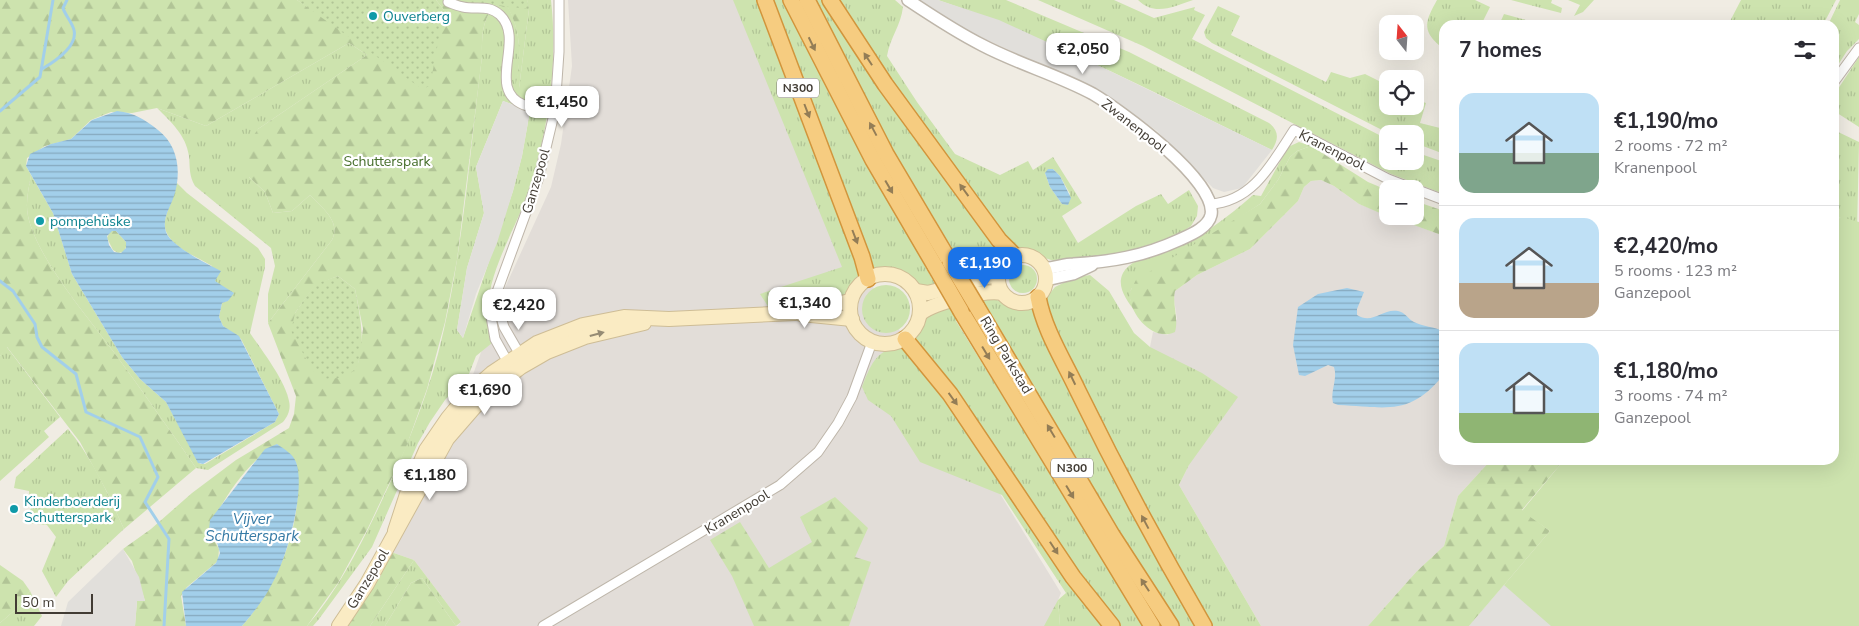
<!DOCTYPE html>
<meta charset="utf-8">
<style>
:root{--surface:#fff;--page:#f2f2f3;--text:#2b2b33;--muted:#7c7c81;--line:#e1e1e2;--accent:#1a73e8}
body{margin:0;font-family:"Nunito Sans",sans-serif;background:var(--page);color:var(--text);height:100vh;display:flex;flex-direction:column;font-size:19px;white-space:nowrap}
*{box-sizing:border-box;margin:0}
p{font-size:16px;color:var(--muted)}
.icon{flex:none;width:28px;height:28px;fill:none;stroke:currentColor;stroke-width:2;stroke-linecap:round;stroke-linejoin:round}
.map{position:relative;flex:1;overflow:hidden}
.drawer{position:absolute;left:1439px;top:20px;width:400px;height:445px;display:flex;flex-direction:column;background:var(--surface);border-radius:15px;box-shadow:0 5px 20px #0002}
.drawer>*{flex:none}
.needle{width:32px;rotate:343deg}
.tools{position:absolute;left:1379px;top:15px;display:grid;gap:10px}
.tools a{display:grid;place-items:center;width:45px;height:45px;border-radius:10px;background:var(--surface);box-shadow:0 5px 20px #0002;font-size:25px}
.scale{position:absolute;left:15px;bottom:12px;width:78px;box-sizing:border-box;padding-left:5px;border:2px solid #423c34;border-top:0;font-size:14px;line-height:18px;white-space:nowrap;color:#423c34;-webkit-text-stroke:4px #fff;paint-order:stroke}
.price{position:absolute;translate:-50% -42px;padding:0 11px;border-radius:10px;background:#fff;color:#222;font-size:16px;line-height:32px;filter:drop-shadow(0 1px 2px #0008)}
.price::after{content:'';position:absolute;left:50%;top:30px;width:15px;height:11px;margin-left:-8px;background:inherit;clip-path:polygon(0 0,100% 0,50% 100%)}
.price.on{background:var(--accent);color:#fff}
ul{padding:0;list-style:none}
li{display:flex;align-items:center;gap:15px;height:125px;padding:0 20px}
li+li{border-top:1px solid var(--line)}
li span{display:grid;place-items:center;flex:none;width:140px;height:100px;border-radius:15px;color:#555}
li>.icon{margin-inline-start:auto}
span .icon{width:60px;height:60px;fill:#fffc;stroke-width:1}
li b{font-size:21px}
h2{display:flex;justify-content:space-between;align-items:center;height:60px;padding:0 20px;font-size:21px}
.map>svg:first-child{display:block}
</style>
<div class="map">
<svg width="1859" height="626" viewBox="0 0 1859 626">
<defs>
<pattern id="grass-tufts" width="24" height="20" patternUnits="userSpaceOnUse" patternTransform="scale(1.25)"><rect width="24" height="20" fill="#cde3ae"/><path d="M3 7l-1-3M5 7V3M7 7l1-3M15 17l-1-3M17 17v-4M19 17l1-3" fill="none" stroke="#b1c496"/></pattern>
<pattern id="forest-firs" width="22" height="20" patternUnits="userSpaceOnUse" patternTransform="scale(1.25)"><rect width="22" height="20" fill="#cde3ae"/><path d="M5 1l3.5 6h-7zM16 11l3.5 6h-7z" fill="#b1c496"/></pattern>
<pattern id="park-dots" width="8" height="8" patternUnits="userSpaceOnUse" patternTransform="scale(1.25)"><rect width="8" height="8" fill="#cde3ae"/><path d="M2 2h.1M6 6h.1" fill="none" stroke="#b1c496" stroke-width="1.8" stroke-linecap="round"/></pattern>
<pattern id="water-rules" width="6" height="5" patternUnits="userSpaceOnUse" patternTransform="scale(1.25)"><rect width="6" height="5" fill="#a2cfea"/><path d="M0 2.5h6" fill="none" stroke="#86a9be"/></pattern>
</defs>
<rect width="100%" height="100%" fill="#f0ece3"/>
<g fill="#e2ddd8">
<path d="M568,0H749L817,196L1061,593L1047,626H457L461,622L414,560L391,552L444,455L502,294L551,187L561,144L572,66Z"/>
<path d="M1321,180L1334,186L1359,204L1444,236V460H1491L1458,496L1444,546L1417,571L1368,626H1261L1179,485L1189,465L1150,347L1153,332L1168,335L1177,319L1174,299L1175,291L1197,275L1250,249L1298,201L1304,187L1311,181Z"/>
</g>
<g fill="url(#grass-tufts)" fill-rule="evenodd">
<path d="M527,0H551C558,62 549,125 531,184C515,236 474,287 492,343L476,356L469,374L445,400L430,422L418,443L372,547L319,619L313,626H307C336,593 357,552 376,513C401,461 423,409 438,354C463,257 469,156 482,57C482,39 481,17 497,5L508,7C522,33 521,60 516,87L519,88L529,9ZM503,101L530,111L522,156L513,191L463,338L457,330L467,268L484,213L476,167Z"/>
<path d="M733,0H759L863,268C848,311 807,304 769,308L760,294L842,267Z"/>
<path d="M769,0H784L830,95L936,286C910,288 907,266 873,270Z"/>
<path d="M816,0H827L1006,256L995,270L971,280L873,116Z"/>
<path d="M835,0H895L903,7C901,25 890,38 887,56L917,102L955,154L1000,175L1028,161L1033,170L1053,157L1082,203L1062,216L1078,243L1136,206L1161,194L1168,204L1189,190L1198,206L1197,216L1191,226L1178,235L1152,244L1115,255L1057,262L1012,247L871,57ZM1053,169L1060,176L1070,194L1062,204L1050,187L1045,173Z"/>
<path d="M938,0H1006L1129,52L1269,123C1279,131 1279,139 1272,150C1163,97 1054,39 938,0Z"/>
<path d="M1038,0H1114L1154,18L1195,7L1194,10L1205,15L1192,39L1387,139L1388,161H1415V152L1444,162V194L1391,174L1143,46Z"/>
<path d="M1138,0H1193C1174,6 1155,17 1138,0Z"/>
<path d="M1437,0H1475L1490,7L1481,25H1444L1440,46C1421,30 1426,20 1437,0Z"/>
<path d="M1511,0H1552L1551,3L1562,8L1561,13Z"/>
<path d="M1568,0H1594L1583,12L1574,16L1580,5Z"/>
<path d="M1741,0H1836L1823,25H1728Z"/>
<path d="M1840,0H1859V14L1855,22L1859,25V39L1847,51L1834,71V25H1828Z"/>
<path d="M1218,6L1240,16L1231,35L1326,82L1331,72L1350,78L1365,74L1387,85L1388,106H1415V99L1426,103L1420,123L1444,129V154L1415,143V134H1391L1384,131L1212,43L1206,38L1204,32Z"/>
<path d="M1504,14L1544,25H1499Z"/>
<path d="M349,43L367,55L258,129L249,177L265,192L273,213L292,211L310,195C323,209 341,221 332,240L268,323V294L275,266L271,248L195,186C189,176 190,168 189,156C186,135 171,122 157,108L206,126Z"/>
<path d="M1859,57V127L1834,111V95Z"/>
<path d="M1834,130L1859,142L1857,233L1834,219L1841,218L1834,217Z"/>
<path d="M1299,142L1311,146L1297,151L1290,157L1278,180L1260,204L1131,289L1130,299L1135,311C1127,301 1116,286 1123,273C1130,259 1153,256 1167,251C1200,238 1226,219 1253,195L1261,196L1288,147Z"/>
<path d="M31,175L53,213L72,274L122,357L140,379L166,402L200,464H205L275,422L279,414L241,339L223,326L219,317L222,303L229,300L215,281L212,266C196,256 161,244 165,220C168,207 175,196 176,182L187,193L258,248L265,259V267L250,333C262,351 285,380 289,401C291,409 288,416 283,422L208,470L196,468C169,429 141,389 113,351C87,316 37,258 28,216C25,202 29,188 31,175Z"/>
<circle cx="1023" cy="279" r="14"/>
<path d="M1090,275L1109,291L1134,333L1150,347L1202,373L1238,397L1189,465L1179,485L1261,626H1179L1061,440L989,310L956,321L1145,626H1060L1058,600L1066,593L1002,495L920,462L891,416L868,400L862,387C870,366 878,344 905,349L931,310L992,298L1014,307H1034L1047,297L1055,287L1073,278Z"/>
<circle cx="886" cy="309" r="24"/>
<path d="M6,346L60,417L44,431L49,437L0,481V356Z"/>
<path d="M68,429C93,459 108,494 124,529L68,581L56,597L42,571L56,537L47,525L27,523L32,504L29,501V491L14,488L16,477Z"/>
<path d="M414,560L461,622L456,626L422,578L411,583L385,626H370Z"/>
<path d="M30,591L42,616L34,626H0V623L15,610Z"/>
</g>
<g fill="url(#forest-firs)" fill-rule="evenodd">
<path d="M0,0H297L341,29L444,10L436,0H527L529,9L519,88H515C521,60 522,33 508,8L497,5C481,17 482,39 482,57L457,260L445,322L427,389L405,450L368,528L338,583L307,626H242C280,582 305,520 296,462L277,444C247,462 223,498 209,530L219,549L218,561L187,587L181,596L186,626H135L137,601H145L132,561L123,549L151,529L192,493L236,460L289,428L294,414L296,396L268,323L332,240C341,221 323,209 310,195L292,211L273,213L265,192L249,177L239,157L258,129L367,55L349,43L206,126L157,108L132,113L111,112L91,120L71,139L45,146L27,158L26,166L31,175C29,188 25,202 28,216C37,258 87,316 113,351C141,389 169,429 196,468L124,529L107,492L80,442L7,347L0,356ZM338,276L355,289L363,329L358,363L295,313L315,285Z"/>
<path d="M1311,146L1368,182L1387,190V216L1359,204L1334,186L1321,180L1311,181L1304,187L1298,201L1250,249L1197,275L1175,291C1172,305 1179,318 1175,332C1155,342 1133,318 1130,299C1129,291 1133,286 1136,280L1260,204L1278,180L1290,157L1297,151Z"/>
<path d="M1415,201L1444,211V236L1389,216H1415Z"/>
<path d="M110,231H116L126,242V247L124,252L118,253L113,250L107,238Z"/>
<path d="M1491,460H1564L1522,510L1550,531L1469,626H1368L1417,571L1444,546L1458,496Z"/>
<path d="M835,497L868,528L855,557L871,562L849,626H754L732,576L710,540L740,522L769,568L812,542L800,517Z"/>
<path d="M391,552L414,560L370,626H345Z"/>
<path d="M0,565L23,581L30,591L15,610L0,623Z"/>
<path d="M422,578L456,626H385L411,583Z"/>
<path d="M1058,600L1060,626H1044Z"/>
</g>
<g fill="url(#park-dots)">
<path d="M297,0H436L444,10L430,86L422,89Z"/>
<path d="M456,0H527L529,9L497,5L493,8L460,4Z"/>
<path d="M338,276L355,289C359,310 372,365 346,376C340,379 330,378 323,379L312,370L291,331L295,313L315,284Z"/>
</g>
<path fill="#cde3ae" d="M1845,218L1859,222V626H1469L1550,531L1522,511L1564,460H1834V219Z"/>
<g fill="#e1dfdb">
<path d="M918,0H938L999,20L1112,72L1272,150L1242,188L1224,192L1213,188L1157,131L1125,108L1086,85L974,34Z"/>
<path d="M503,101L530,111L522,156L513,191L497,243L476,294L463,338L457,330L467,268L484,213L476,167Z"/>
<path d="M123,549L139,577L145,601H137L135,626H61L68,602Z"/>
<path d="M1504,585L1551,626H1469Z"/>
</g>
<g fill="url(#water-rules)" fill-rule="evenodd">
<path d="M117,111C135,113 144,119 158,130C179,146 182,174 173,199C169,209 162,220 166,232C171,246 207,264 221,271L215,281L234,293L228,301L222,303L219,317L223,326L239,336L279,414L275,422L203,464L198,463L166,402L140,379L122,357L72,274L53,213L26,166L30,154L51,144L71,139L92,120ZM112,231H116L126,242V248L121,253L114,252L109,245L107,236Z"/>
<path d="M1048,169H1053L1060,176L1071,198L1068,205L1062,204L1050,187L1045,173Z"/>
<path d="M1347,288L1364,292L1357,309V315C1373,325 1382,308 1398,311C1405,312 1408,319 1414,322C1423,327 1434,326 1444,332V374C1410,417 1387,407 1338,405L1333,403C1330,391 1338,379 1334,367L1328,365L1305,376L1299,375L1293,345L1298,307L1318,294Z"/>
<path d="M277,444C284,449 293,454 296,462C306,489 287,558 273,582C265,598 254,612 242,626H186L182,592L216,563L220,553L216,539L209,530L210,520L265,449Z"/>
</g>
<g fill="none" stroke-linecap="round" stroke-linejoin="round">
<g stroke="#a2cfea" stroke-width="3">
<path d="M42,69C54,62 78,47 74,30C72,22 65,15 63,8L67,0"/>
<path d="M0,111L40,77L53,0"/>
<path d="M0,281L13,291L35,324L37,337L42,347L76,374L86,412L140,437L158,477L145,502L169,539L164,626"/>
</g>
<g stroke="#beb6aa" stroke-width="11">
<g id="minor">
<path d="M448,2C453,4 458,6 463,7C477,10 488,4 500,15C526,40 485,89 524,105C533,109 545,108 555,110"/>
<path d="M1834,82L1859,48"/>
<path d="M1415,189L1444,200"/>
<path d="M1210,204C1253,202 1273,162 1294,130L1388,179L1414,189"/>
<path d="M495,298L504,327L519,353L520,359"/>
<path d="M514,364L505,357L495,339L490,311L539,177L555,110L559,52V0"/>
<path d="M543,626L780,485L818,452L838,423L852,397L872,342"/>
</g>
</g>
<g stroke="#beb6aa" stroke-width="14">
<g id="tertiary">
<path d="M908,0C932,16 956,32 982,45C1018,64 1058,75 1093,94C1120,110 1218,181 1211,215C1208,228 1190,235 1179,240C1144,256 1111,262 1073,264C1063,264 1053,269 1043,268"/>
<path d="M1046,280L1073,274L1092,265"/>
</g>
</g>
<g stroke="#cebd96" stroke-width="16">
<g id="secondary">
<circle cx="1022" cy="279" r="24"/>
<circle cx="885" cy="309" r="35"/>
<path d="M916,291L928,293L999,274"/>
<path d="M921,313C934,303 986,289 1002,293"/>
<path d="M801,314L852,319"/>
<path d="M395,531L408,491L426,450L448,418L467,395L492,373L537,343L583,325L624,317L669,319L795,313L850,301"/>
<path d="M339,626L367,584L447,439L486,394L521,367L547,352L585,337L644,323"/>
</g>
</g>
<g stroke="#d2953c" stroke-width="18">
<g id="trunk">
<path d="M765,0L862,257L868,279"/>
<path d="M791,0L873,160L935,266"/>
<path d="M807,0L886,154L950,262"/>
<path d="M830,0L885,84L999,240L1015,256"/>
<path d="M1038,297C1044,330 1064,361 1078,391C1117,471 1159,549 1204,626"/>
<path d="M977,307L1112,535L1171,626"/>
<path d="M961,311L1152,626"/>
<path d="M905,339L950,394L1073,577L1112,626"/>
</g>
</g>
<use href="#minor" stroke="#fff" stroke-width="9"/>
<use href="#tertiary" stroke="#fff" stroke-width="11"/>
<use href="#secondary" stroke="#faebc3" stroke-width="14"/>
<use href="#trunk" stroke="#f6cc80" stroke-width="15"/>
<g stroke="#d2953c" stroke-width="18" stroke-linecap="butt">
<g id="trunk-bridge">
<path d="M950,262L977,307"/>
<path d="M935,266L961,311"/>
</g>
</g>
<use href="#trunk-bridge" stroke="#f6cc80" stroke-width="15"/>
</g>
<defs><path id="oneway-solid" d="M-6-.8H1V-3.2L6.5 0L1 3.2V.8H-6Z" transform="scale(1.25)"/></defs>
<g fill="#937d56">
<use href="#oneway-solid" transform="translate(812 44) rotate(64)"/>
<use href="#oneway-solid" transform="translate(868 59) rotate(-123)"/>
<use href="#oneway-solid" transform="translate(807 111) rotate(69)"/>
<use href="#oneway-solid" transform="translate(873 129) rotate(-118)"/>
<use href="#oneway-solid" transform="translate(889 187) rotate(60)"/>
<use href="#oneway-solid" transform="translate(964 190) rotate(-126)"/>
<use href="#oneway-solid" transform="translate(855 237) rotate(69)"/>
<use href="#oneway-solid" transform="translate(986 353) rotate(59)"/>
<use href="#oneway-solid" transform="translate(1072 378) rotate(-116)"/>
<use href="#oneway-solid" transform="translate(953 399) rotate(54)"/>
<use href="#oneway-solid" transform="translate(1051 431) rotate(-121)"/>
<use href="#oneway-solid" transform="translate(1070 492) rotate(59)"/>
<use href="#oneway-solid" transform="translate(1145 522) rotate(-118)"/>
<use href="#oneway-solid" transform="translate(1054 548) rotate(57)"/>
<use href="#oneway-solid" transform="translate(1145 585) rotate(-123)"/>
</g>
<use fill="#958b74" href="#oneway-solid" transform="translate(597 334) rotate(-15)"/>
<g fill="#0f9aa8" stroke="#fff" stroke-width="2">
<circle cx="373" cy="16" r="5"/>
<circle cx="40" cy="221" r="5"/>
<circle cx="14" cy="509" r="5"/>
</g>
<g text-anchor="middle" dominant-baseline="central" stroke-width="4.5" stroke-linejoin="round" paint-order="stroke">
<g fill="#fff" stroke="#7b7671" stroke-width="1">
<rect x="777" y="78.5" width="42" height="19" rx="4"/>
<rect x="1051" y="458.5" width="42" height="19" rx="4"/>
</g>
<g font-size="12" font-weight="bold" fill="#423c34">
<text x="798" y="88">N300</text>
<text x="1072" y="468">N300</text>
</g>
<g font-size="14" fill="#0d838f" stroke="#fff" text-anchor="start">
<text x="383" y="16">Ouverberg</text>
<text x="50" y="221">pompehüske</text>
<text x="24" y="501">Kinderboerderij<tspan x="24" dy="16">Schutterspark</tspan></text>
</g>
<g font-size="14" fill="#423c34" stroke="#fff">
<text transform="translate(1134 126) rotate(38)">Zwanenpool</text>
<text transform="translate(1332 150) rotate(27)">Kranenpool</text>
<text transform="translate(536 181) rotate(-74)">Ganzepool</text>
<text transform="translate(1006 355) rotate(59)">Ring Parkstad</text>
<text transform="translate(737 512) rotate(-31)">Kranenpool</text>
<text transform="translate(368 579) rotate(-59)">Ganzepool</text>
</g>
<g font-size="14" fill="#476f2c" stroke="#fff">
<text x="387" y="161">Schutterspark</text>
</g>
<g font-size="15" font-style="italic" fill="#357aa5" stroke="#fff">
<text x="252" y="519">Vijver<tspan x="252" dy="17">Schutterspark</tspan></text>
</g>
</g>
</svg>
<div class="tools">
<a><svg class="needle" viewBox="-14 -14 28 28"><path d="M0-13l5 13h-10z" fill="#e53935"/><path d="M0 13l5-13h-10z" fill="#7c7c81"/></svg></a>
<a><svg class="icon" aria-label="locate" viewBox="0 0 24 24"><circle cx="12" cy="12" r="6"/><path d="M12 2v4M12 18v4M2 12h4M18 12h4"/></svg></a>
<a>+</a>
<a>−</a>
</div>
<div class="scale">50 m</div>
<b class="price" style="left:1083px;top:75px">€2,050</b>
<b class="price" style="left:562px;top:128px">€1,450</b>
<b class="price on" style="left:985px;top:289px">€1,190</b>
<b class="price" style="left:805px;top:329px">€1,340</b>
<b class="price" style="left:519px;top:331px">€2,420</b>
<b class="price" style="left:485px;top:416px">€1,690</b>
<b class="price" style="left:430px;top:501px">€1,180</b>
<section class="drawer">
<h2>7 homes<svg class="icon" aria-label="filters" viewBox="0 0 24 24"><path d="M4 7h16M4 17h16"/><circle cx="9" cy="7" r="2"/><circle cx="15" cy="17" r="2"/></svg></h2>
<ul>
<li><span style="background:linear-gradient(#bfe0f5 60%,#7fa58c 0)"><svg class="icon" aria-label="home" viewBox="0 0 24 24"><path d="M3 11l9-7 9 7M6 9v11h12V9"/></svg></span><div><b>€1,190/mo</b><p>2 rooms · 72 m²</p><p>Kranenpool</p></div></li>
<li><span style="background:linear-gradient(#bfe0f5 65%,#b9a48a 0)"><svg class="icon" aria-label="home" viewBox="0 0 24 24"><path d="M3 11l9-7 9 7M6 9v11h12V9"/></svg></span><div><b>€2,420/mo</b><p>5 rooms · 123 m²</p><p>Ganzepool</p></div></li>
<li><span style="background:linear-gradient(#bfe0f5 70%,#8fb573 0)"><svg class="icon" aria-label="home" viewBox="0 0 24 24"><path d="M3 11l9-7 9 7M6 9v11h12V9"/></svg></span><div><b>€1,180/mo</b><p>3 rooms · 74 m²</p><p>Ganzepool</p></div></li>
</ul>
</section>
</div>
